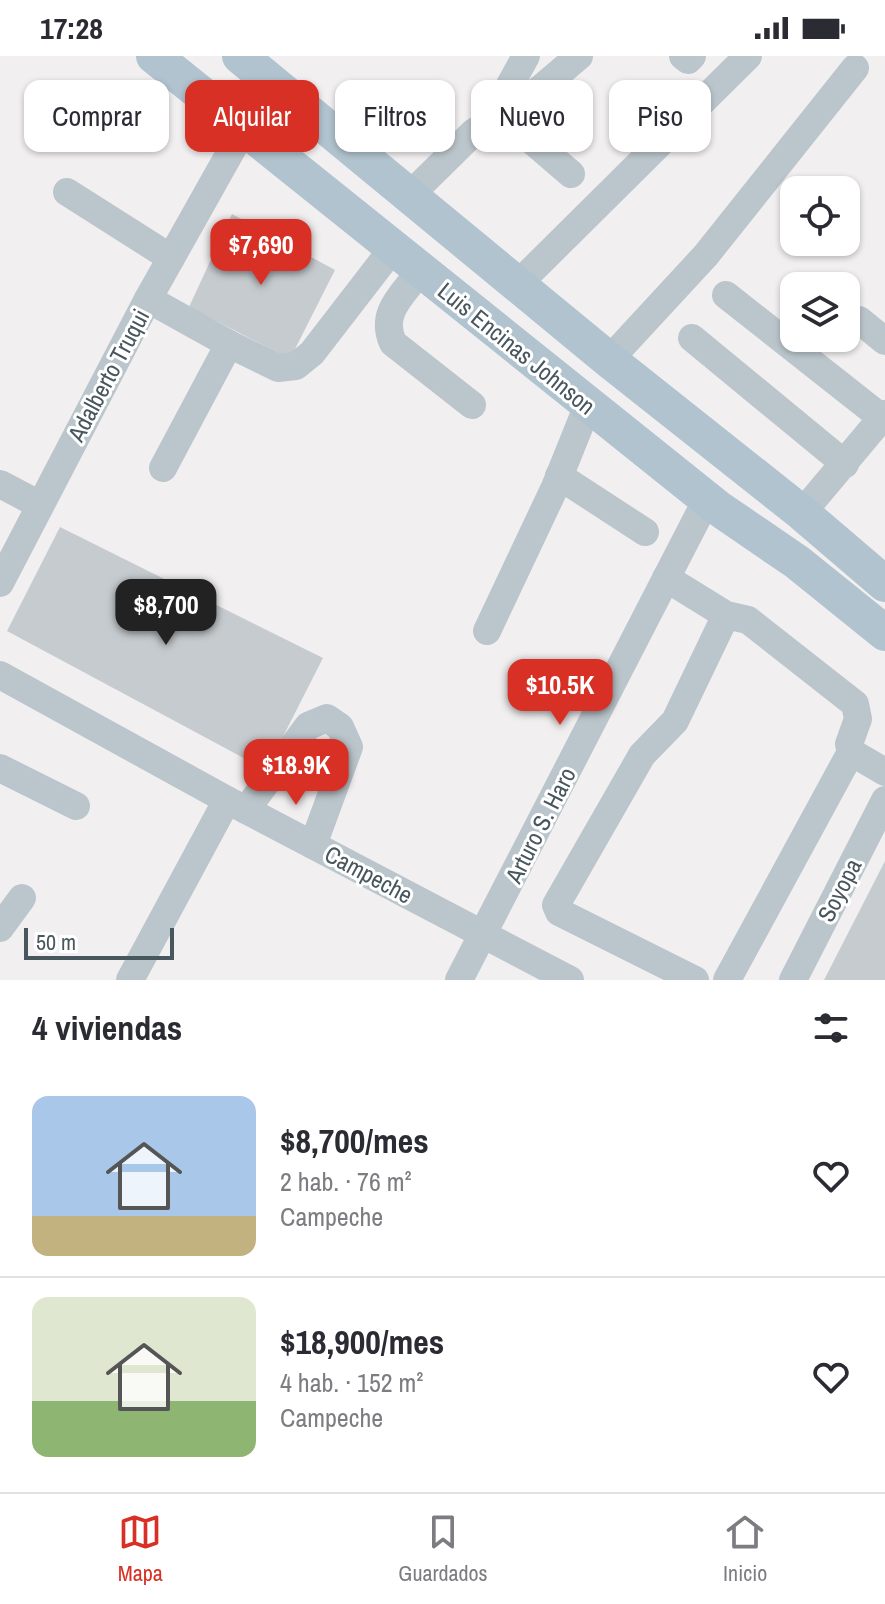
<!DOCTYPE html>
<html lang="es">
<meta charset="utf-8">
<style>
:root{--surface:#fff;--page:#f7f7f7;--text:#2b2b33;--muted:#7c7c81;--line:#e1e1e2;--accent:#d93025}
body{margin:0;font-family:"Archivo Narrow",sans-serif;background:var(--page);color:var(--text);height:100vh;display:flex;flex-direction:column;font-size:30px;white-space:nowrap}
*{box-sizing:border-box;margin:0}
p{font-size:26px;color:var(--muted)}
.icon{flex:none;width:44px;height:44px;fill:none;stroke:currentColor;stroke-width:2;stroke-linecap:round;stroke-linejoin:round}
.map{position:relative;height:924px;overflow:hidden}
.panel{display:flex;flex-direction:column;background:var(--surface);flex:1}
.panel>*{flex:none}
.top-card{position:absolute;left:24px;top:24px;width:838px;height:72px;display:flex;gap:16px}
.fabs{position:absolute;left:780px;top:120px;display:grid;gap:16px}
.fabs a{display:grid;place-items:center;width:80px;height:80px;border-radius:16px;background:var(--surface);box-shadow:0 2px 6px #0004;font-size:40px}
.scale{position:absolute;left:24px;bottom:20px;width:150px;box-sizing:border-box;padding-left:8px;border:4px solid #48565d;border-top:0;font-size:22px;line-height:28px;white-space:nowrap;color:#48565d;-webkit-text-stroke:6px #fff;paint-order:stroke}
.price{position:absolute;translate:-50% -68px;padding:0 18px;border-radius:16px;background:var(--accent);color:#fff;font-size:26px;line-height:52px;filter:drop-shadow(0 2px 4px #0008)}
.price::after{content:'';position:absolute;left:50%;top:48px;width:24px;height:18px;margin-left:-12px;background:inherit;clip-path:polygon(0 0,100% 0,50% 100%)}
.price.on{background:#222;color:#fff}
ul{padding:0;list-style:none}
li{display:flex;align-items:center;gap:24px;height:200px;padding:0 32px}
li+li{border-top:2px solid var(--line)}
li span{display:grid;place-items:center;flex:none;width:224px;height:160px;border-radius:16px;color:#555}
li>.icon{margin-inline-start:auto}
span .icon{width:96px;height:96px;fill:#fffc;stroke-width:1}
li b{font-size:34px}
h2{display:flex;justify-content:space-between;align-items:center;height:96px;padding:0 32px;font-size:34px}
.chip{padding:0 28px;border-radius:16px;background:var(--surface);box-shadow:0 2px 6px #0004;font-size:28px;line-height:72px}
.chip.on{background:var(--accent);color:#fff}
.status{display:flex;justify-content:space-between;align-items:center;height:56px;padding:0 40px;background:var(--surface);direction:ltr}
.status svg{height:22px;fill:currentColor}
.tab-bar{display:flex;justify-content:space-around;align-items:center;height:112px;border-top:2px solid var(--line);background:var(--surface);font-size:22px;color:var(--muted)}
.tab-bar a{display:grid;justify-items:center;gap:4px}
.tab-bar .on{color:var(--accent)}
.map>svg:first-child{display:block}
</style>
<div class="status"><b>17:28</b><svg viewBox="0 0 49 12"><path d="M0 12V9h3v3zM5 12V6h3v6zM10 12V3h3v9zM15 12V0h3v12zM26 1h20v11H26zM47 4h2v5h-2z"/></svg></div>
<div class="map">
<svg width="885" height="924" viewBox="0 0 885 924">
<rect width="100%" height="100%" fill="#f2eff0"/>
<g fill="#c6cbcf">
<path d="M232,158L335,214L290,303L189,251Z"/>
<path d="M60,471L323,602L266,714L7,575Z"/>
<path d="M885,805V924H824Z"/>
</g>
<g fill="none" stroke-linecap="round" stroke-linejoin="round">
<g stroke="#bbc6cc" stroke-width="28">
<path d="M526,0L510,29L501,58L571,118"/>
<path d="M683,0L688,4L692,0"/>
<path d="M67,136L171,202"/>
<path d="M410,139L474,76L526,45L579,0"/>
<path d="M421,214C403,239 379,256 393,287L472,349"/>
<path d="M518,228L748,0"/>
<path d="M726,239L882,362"/>
<path d="M148,243L229,288L278,312L296,310L312,297L393,192"/>
<path d="M859,264L885,285"/>
<path d="M692,282L845,408"/>
<path d="M609,304L706,199L855,12"/>
<path d="M163,412L229,288"/>
<path d="M559,420L645,476"/>
<path d="M0,428L40,449"/>
<path d="M802,457L885,358"/>
<path d="M666,522L726,559L748,564L855,648L858,663L849,688L851,696L885,716"/>
<path d="M0,527L148,243L244,72"/>
<path d="M487,575L555,431L588,349"/>
<path d="M0,619L227,744L570,924"/>
<path d="M0,712L76,750"/>
<path d="M246,754L308,670L327,662L340,671L349,691L313,789"/>
<path d="M0,872L22,842"/>
<path d="M130,924L227,744"/>
<path d="M459,924L707,443"/>
<path d="M695,924L559,856L556,849L642,699L675,665L726,559"/>
<path d="M727,924L851,696"/>
<path d="M793,924L885,744"/>
</g>
<g stroke="#b0c3ce" stroke-width="36">
<path d="M154,0L718,452L797,506L885,577"/>
<path d="M240,0L609,304L802,457L885,528"/>
</g>
</g>
<g text-anchor="middle" dominant-baseline="central" stroke-width="6" stroke-linejoin="round" paint-order="stroke">
<g font-size="24" fill="#48565d" stroke="#fff">
<text transform="translate(517 292) rotate(39)">Luis Encinas Johnson</text>
<text transform="translate(108 319) rotate(-62)">Adalberto Truqui</text>
<text transform="translate(540 769) rotate(-63)">Arturo S. Haro</text>
<text transform="translate(369 818) rotate(28)">Campeche</text>
<text transform="translate(839 834) rotate(-63)">Soyopa</text>
</g>
</g>
</svg>
<div class="fabs">
<a><svg class="icon" aria-label="locate" viewBox="0 0 24 24"><circle cx="12" cy="12" r="6"/><path d="M12 2v4M12 18v4M2 12h4M18 12h4"/></svg></a>
<a><svg class="icon" aria-label="layers" viewBox="0 0 24 24"><path d="M12 4l9 5-9 5-9-5zM3 14l9 5 9-5"/></svg></a>
</div>
<div class="scale">50 m</div>
<b class="price" style="left:261px;top:231px">$7,690</b>
<b class="price on" style="left:166px;top:591px">$8,700</b>
<b class="price" style="left:560px;top:671px">$10.5K</b>
<b class="price" style="left:296px;top:751px">$18.9K</b>
<div class="top-card">
<a class="chip">Comprar</a>
<a class="chip on">Alquilar</a>
<a class="chip">Filtros</a>
<a class="chip">Nuevo</a>
<a class="chip">Piso</a>
</div>
</div>
<section class="panel">
<h2>4 viviendas<svg class="icon" aria-label="filters" viewBox="0 0 24 24"><path d="M4 7h16M4 17h16"/><circle cx="9" cy="7" r="2"/><circle cx="15" cy="17" r="2"/></svg></h2>
<ul>
<li><span style="background:linear-gradient(#a9c7e8 75%,#c2b280 0)"><svg class="icon" aria-label="home" viewBox="0 0 24 24"><path d="M3 11l9-7 9 7M6 9v11h12V9"/></svg></span><div><b>$8,700/mes</b><p>2 hab. · 76 m²</p><p>Campeche</p></div><svg class="icon" aria-label="heart" viewBox="0 0 24 24"><path d="M12 20l-8-8c-3-5 5-10 8-4 3-6 11-1 8 4z"/></svg></li>
<li><span style="background:linear-gradient(#dfe7d0 65%,#8fb573 0)"><svg class="icon" aria-label="home" viewBox="0 0 24 24"><path d="M3 11l9-7 9 7M6 9v11h12V9"/></svg></span><div><b>$18,900/mes</b><p>4 hab. · 152 m²</p><p>Campeche</p></div><svg class="icon" aria-label="heart" viewBox="0 0 24 24"><path d="M12 20l-8-8c-3-5 5-10 8-4 3-6 11-1 8 4z"/></svg></li>
</ul>
</section>
<nav class="tab-bar">
<a class="on"><svg class="icon" aria-label="map" viewBox="0 0 24 24"><path d="M3 6l6-2 6 2 6-2v14l-6 2-6-2-6 2zM9 4v14M15 6v14"/></svg>Mapa</a>
<a><svg class="icon" aria-label="saved" viewBox="0 0 24 24"><path d="M7 4h10v16l-5-4-5 4z"/></svg>Guardados</a>
<a><svg class="icon" aria-label="home" viewBox="0 0 24 24"><path d="M3 11l9-7 9 7M6 9v11h12V9"/></svg>Inicio</a>
</nav>
